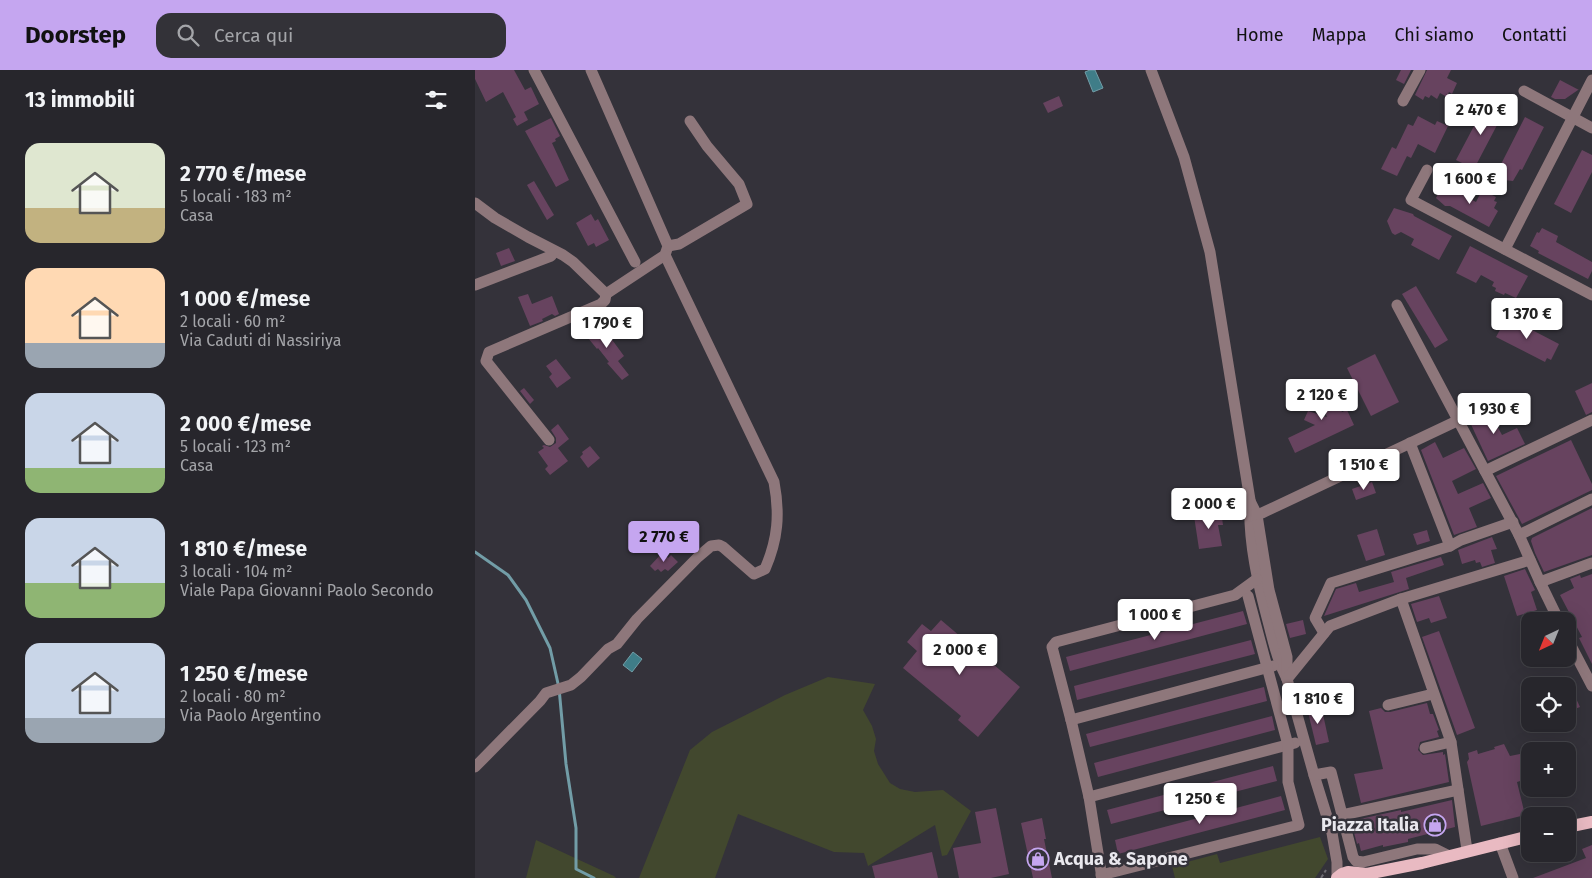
<!DOCTYPE html>
<html lang="it">
<meta charset="utf-8">
<style>
:root{--surface:#27262c;--page:#333238;--text:#f1f3f6;--muted:#a4a5a9;--line:#434348;--accent:#c5a6f0}
body{margin:0;font-family:"Fira Sans",sans-serif;background:var(--page);color:var(--text);height:100vh;display:flex;flex-direction:column;font-size:19px;white-space:nowrap}
*{box-sizing:border-box;margin:0}
p{font-size:16px;color:var(--muted)}
.icon{flex:none;width:28px;height:28px;fill:none;stroke:currentColor;stroke-width:2;stroke-linecap:round;stroke-linejoin:round}
.map{position:relative;flex:1;overflow:hidden}
.drawer{display:flex;flex-direction:column;background:var(--surface);width:475px}
.drawer>*{flex:none}
.needle{width:32px;rotate:223deg}
.fabs{position:absolute;left:1046px;top:542px;display:grid;gap:10px}
.fabs a{display:grid;place-items:center;width:55px;height:55px;border-radius:10px;background:var(--surface);box-shadow:0 5px 20px #0002,0 0 0 1px var(--line);font-size:25px}
.price{position:absolute;translate:-50% -42px;padding:0 11px;border-radius:5px;background:#fff;color:#222;font-size:16px;line-height:32px;filter:drop-shadow(0 1px 2px #0008)}
.price::after{content:'';position:absolute;left:50%;top:30px;width:15px;height:11px;margin-left:-8px;background:inherit;clip-path:polygon(0 0,100% 0,50% 100%)}
.price.selected{background:var(--accent);color:#111}
ul{padding:0;list-style:none}
li{display:flex;align-items:center;gap:15px;height:125px;padding:0 25px}
li span{display:grid;place-items:center;flex:none;width:140px;height:100px;border-radius:15px;color:#555}
li>.icon{margin-inline-start:auto}
span .icon{width:60px;height:60px;fill:#fffc;stroke-width:1}
li b{font-size:21px}
h2{display:flex;justify-content:space-between;align-items:center;height:60px;padding:0 25px;font-size:21px}
header{display:flex;align-items:center;gap:30px;box-sizing:border-box;height:70px;padding:0 25px;background:var(--accent);color:#111}
header strong{font-size:24px}
nav{display:flex;gap:28px;margin-inline-start:auto;font-size:18px}
.search{width:350px;height:45px;background:var(--page);display:flex;align-items:center;gap:12px;box-sizing:border-box;padding:0 18px;border-radius:15px;color:var(--muted);font-size:19px}
main{display:flex;flex:1;min-height:0}
.map>svg:first-child{display:block}
</style>
<header>
<strong>Doorstep</strong>
<div class="search"><svg class="icon" aria-label="search" viewBox="0 0 24 24"><circle cx="10" cy="10" r="6"/><path d="M15 15l6 6"/></svg>Cerca qui</div>
<nav><a>Home</a><a>Mappa</a><a>Chi siamo</a><a>Contatti</a></nav>
</header>
<main>
<section class="drawer">
<h2>13 immobili<svg class="icon" aria-label="filters" viewBox="0 0 24 24"><path d="M4 7h16M4 17h16"/><circle cx="9" cy="7" r="2"/><circle cx="15" cy="17" r="2"/></svg></h2>
<ul>
<li><span style="background:linear-gradient(#dfe7d0 65%,#c2b280 0)"><svg class="icon" aria-label="home" viewBox="0 0 24 24"><path d="M3 11l9-7 9 7M6 9v11h12V9"/></svg></span><div><b>2 770 €/mese</b><p>5 locali · 183 m²</p><p>Casa</p></div></li>
<li><span style="background:linear-gradient(#ffd9b3 75%,#9aa5b1 0)"><svg class="icon" aria-label="home" viewBox="0 0 24 24"><path d="M3 11l9-7 9 7M6 9v11h12V9"/></svg></span><div><b>1 000 €/mese</b><p>2 locali · 60 m²</p><p>Via Caduti di Nassiriya</p></div></li>
<li><span style="background:linear-gradient(#c9d6e8 75%,#8fb573 0)"><svg class="icon" aria-label="home" viewBox="0 0 24 24"><path d="M3 11l9-7 9 7M6 9v11h12V9"/></svg></span><div><b>2 000 €/mese</b><p>5 locali · 123 m²</p><p>Casa</p></div></li>
<li><span style="background:linear-gradient(#c9d6e8 65%,#8fb573 0)"><svg class="icon" aria-label="home" viewBox="0 0 24 24"><path d="M3 11l9-7 9 7M6 9v11h12V9"/></svg></span><div><b>1 810 €/mese</b><p>3 locali · 104 m²</p><p>Viale Papa Giovanni Paolo Secondo</p></div></li>
<li><span style="background:linear-gradient(#c9d6e8 75%,#9aa5b1 0)"><svg class="icon" aria-label="home" viewBox="0 0 24 24"><path d="M3 11l9-7 9 7M6 9v11h12V9"/></svg></span><div><b>1 250 €/mese</b><p>2 locali · 80 m²</p><p>Via Paolo Argentino</p></div></li>
</ul>
</section>
<div class="map">
<svg width="1117" height="808" viewBox="0 0 1117 808">
<rect width="100%" height="100%" fill="#34323a"/>
<g fill="#42482e">
<path d="M353,607L400,614L388,640L397,656L401,669L399,681L403,694L415,713L425,719L440,722L468,720L496,741L472,785L467,786L460,755L393,796L389,783L359,782L263,744L240,808H164L215,680L237,662L310,625Z"/>
<path d="M845,767L853,789L840,808H700L697,796L742,784L745,793Z"/>
<path d="M61,770L139,806L141,808H51Z"/>
</g>
<g fill="#3f7d88" stroke="#729da7">
<path d="M615,0H620L628,18L618,22L610,2Z"/>
<path d="M158,582L167,589L157,602L148,595Z"/>
</g>
<g fill="none" stroke-linecap="round" stroke-linejoin="round">
<path stroke="#729da7" stroke-width="3" d="M0,482L33,505L51,530L75,578L84,618L91,694L101,758V799L119,808"/>
</g>
<g fill="#67435f">
<path d="M0,0H39L50,20L56,17L64,34L49,42L53,50L42,56L38,49L41,47L28,22L11,32L0,9Z"/>
<path d="M926,0H936L929,14L921,10Z"/>
<path d="M952,0H976L972,8L982,13L977,24L974,22L972,27L965,23L962,29L956,25L954,28L950,26L948,30L940,25Z"/>
<path d="M1085,10L1104,20H1103L1090,29H1080L1076,27Z"/>
<path d="M584,26L588,36L573,43L568,33Z"/>
<path d="M1020,33L1031,38L999,99L981,90L1008,39L1018,38Z"/>
<path d="M943,46L960,55L962,51L973,56L960,83L943,74L936,88L932,86L922,106L906,99L917,77L921,79L933,54L938,56Z"/>
<path d="M1050,47L1069,57L1047,100L1045,99L1038,111L1029,110L1031,107L1022,102Z"/>
<path d="M76,48L85,66L80,69L81,71L77,73L94,110L81,117L50,61Z"/>
<path d="M1107,80L1117,85V102L1096,143L1079,134Z"/>
<path d="M59,111L79,145L72,150L52,115Z"/>
<path d="M968,114L1001,132L1007,120L1021,127L1019,131L1022,132L1019,138L1023,141L1014,157L975,136H970L961,128Z"/>
<path d="M919,138L938,144L939,146L977,166L964,190L936,175L939,169L926,162L920,165L917,163L912,151Z"/>
<path d="M116,144L120,151L123,149L134,170L121,177L119,173L113,176L101,153Z"/>
<path d="M1067,158L1083,166L1081,172L1117,192V201L1113,209L1063,183L1064,181L1055,176L1062,162L1064,163Z"/>
<path d="M995,176L1053,206L1041,228L1030,223L1029,225L1020,221L1021,218L1017,216L1019,212L1006,205L1001,213L981,203Z"/>
<path d="M34,178L40,191L26,196L21,183Z"/>
<path d="M941,216L973,270L960,278L927,224Z"/>
<path d="M53,224L57,234L77,226L84,244L80,246L77,244L67,249L68,251L55,256L43,227Z"/>
<path d="M1032,247L1084,274L1076,290L1072,288L1070,292L1021,267Z"/>
<path d="M124,252L149,286L143,291L154,305L147,310L132,293L134,292L123,278L122,279L109,263Z"/>
<path d="M900,284L924,332L896,346L872,298Z"/>
<path d="M81,289L96,308L82,318L74,307L77,304L71,296Z"/>
<path d="M853,313L867,342L872,340L879,355L820,383L813,368L840,355L829,350L833,341L852,347L839,320Z"/>
<path d="M1117,313V342L1111,345L1100,321Z"/>
<path d="M49,318L59,330L55,334L45,321Z"/>
<path d="M1017,335L1022,345L1018,348L1027,365L1042,358L1050,374L1013,391L993,348Z"/>
<path d="M83,354L94,369L83,378L93,391L75,405L70,399L73,396L63,382L69,378L67,376L69,375L75,377L81,373V368L76,360Z"/>
<path d="M1096,370L1117,414V420L1047,454L1021,406Z"/>
<path d="M960,372L968,388L989,378L1001,399L977,411L983,424L1008,413L1016,428L994,438L1002,457L979,465L946,380Z"/>
<path d="M115,376L125,388L113,398L105,387L108,384L107,382Z"/>
<path d="M897,412L901,423L881,430L877,419Z"/>
<path d="M1117,438V485L1069,502L1060,483L1056,471L1057,468Z"/>
<path d="M746,441L748,455H743L747,476L724,479L719,446Z"/>
<path d="M902,459L910,485L891,491L882,465Z"/>
<path d="M952,460L955,471L942,475L938,464Z"/>
<path d="M1017,467L1022,479L1016,480L1020,493L1007,497L1005,492L1001,493L1000,490L987,494L983,480Z"/>
<path d="M188,482L193,488L196,485L203,492L193,501L190,499L186,502L183,499L180,501L175,496Z"/>
<path d="M966,487L969,495L931,508L934,519L849,546L861,519L881,513L884,522L919,512L916,502Z"/>
<path d="M1050,499L1060,520L1056,522L1062,540L1042,546L1029,506Z"/>
<path d="M1117,504V594L1104,568L1107,567L1085,525L1099,518L1095,509L1105,505L1106,508Z"/>
<path d="M964,526L972,548L956,553L954,548L942,552L936,534Z"/>
<path d="M768,541L772,554L595,601L591,587Z"/>
<path d="M466,550L545,617L503,667L483,650L486,646L428,598L442,581L432,572L447,554L456,561Z"/>
<path d="M828,550L831,564L815,568L811,554Z"/>
<path d="M964,561L1000,658L982,665L947,567Z"/>
<path d="M776,570L780,584L602,630L599,616Z"/>
<path d="M1092,609L1105,637L1092,642Z"/>
<path d="M789,617L792,631L615,677L611,664Z"/>
<path d="M952,633L955,644H958L964,660L962,661L964,667L945,672L943,680L948,685L968,682V685L970,684L974,712L886,733L879,704L908,699L894,641L906,638L910,642H915Z"/>
<path d="M846,635L854,672L841,675L832,638Z"/>
<path d="M797,646L800,660L623,707L619,693Z"/>
<path d="M1029,674L1035,686L1055,682V708L1042,712L1050,745L1006,756L992,692L994,689L993,683L1002,680L1003,684L1020,679L1019,677Z"/>
<path d="M798,696L802,711L636,754L632,740Z"/>
<path d="M806,726L810,740L643,784L640,770Z"/>
<path d="M977,730L980,757L933,769V772L908,777V775L886,781L884,773L882,774L876,751L926,740V742Z"/>
<path d="M521,738L534,804L516,808H484L478,778L506,773L500,742Z"/>
<path d="M567,748L571,769H569L577,808H558L546,753Z"/>
<path d="M1117,775V808H1058L1111,788L1107,779Z"/>
<path d="M457,782L463,808H400L397,796Z"/>
</g>
<g fill="none" stroke-linecap="round" stroke-linejoin="round">
<path stroke="#6e6c73" stroke-width="2" stroke-dasharray="4 2.5" stroke-linecap="butt" d="M846,808L851,800"/>
<g stroke="#8e777b" stroke-width="11">
<path d="M59,0L160,192"/>
<path d="M116,0L193,176L190,185L131,224"/>
<path d="M676,0L709,87L735,182L775,430C773,472 783,514 794,555C799,574 803,592 812,609"/>
<path d="M1049,21L1117,58"/>
<path d="M928,31L945,0"/>
<path d="M952,100L936,130L1117,225"/>
<path d="M0,133L20,148L53,167L88,185L98,192L131,224L130,230L126,234L14,282L11,291L74,370"/>
<path d="M193,176L204,174L272,134L264,114L232,76L215,51"/>
<path d="M1030,179L1117,10"/>
<path d="M0,215L76,186L79,182"/>
<path d="M922,235L1044,465L1065,512L1084,551"/>
<path d="M935,373L975,476"/>
<path d="M1010,401L1117,350"/>
<path d="M775,431L782,445L794,520L812,587V609L839,705L857,763L862,792V808"/>
<path d="M775,446L787,443L984,350"/>
<path d="M1044,465L1117,429"/>
<path d="M1065,512L1117,493"/>
<path d="M926,529L976,672L992,780"/>
<path d="M849,563L840,548L856,513L975,476L986,470L1038,452"/>
<path d="M1092,568L1117,616"/>
<path d="M812,609L855,556L926,529L1055,490"/>
<path d="M913,635L958,624"/>
<path d="M596,650L798,596"/>
<path d="M950,678L976,672"/>
<path d="M0,697L65,631L71,623L96,615L106,607L133,579L142,574L162,549L223,487L236,476L244,475L248,477L279,504L290,499C303,469 305,444 299,412L190,185"/>
<path d="M839,705L856,702L878,787L881,791L888,792L942,779H960L972,785"/>
<path d="M614,727L820,673"/>
<path d="M867,745L983,720"/>
<path d="M1025,773L1038,808"/>
<path d="M626,805L824,755L813,712V675L773,526"/>
<path d="M627,808L614,727L596,650L577,577L581,572L760,525L782,509"/>
</g>
<g stroke="#e9bac2" stroke-width="12">
<path d="M1092,757L1117,752"/>
<path d="M862,808L867,804L873,802L892,804L947,793L1055,766"/>
</g>
</g>
<defs>
<g id="shop-ring" transform="scale(1.125)"><circle r="9.5" fill="#34323a" stroke="#c5a6f0" stroke-width="1.5"/><path d="M-5-2.5h2.3a2.7 3.5 0 0 1 5.4 0H5L5.5 6h-11ZM-1.5-2.5h3a1.5 2.3 0 0 0-3 0Z" fill="#c5a6f0"/></g>
</defs>
<g fill-rule="evenodd">
<use href="#shop-ring" x="960" y="755"/>
<use href="#shop-ring" x="563" y="789"/>
</g>
<g text-anchor="middle" dominant-baseline="central" stroke-width="5" stroke-linejoin="round" paint-order="stroke">
<g font-size="18" font-weight="bold" fill="#e9e8ee" stroke="#34323a" text-anchor="end">
<text x="944" y="755">Piazza Italia</text>
<text x="579" y="789" text-anchor="start">Acqua &amp; Sapone</text>
</g>
</g>
</svg>
<div class="fabs">
<a><svg class="needle" viewBox="-14 -14 28 28"><path d="M0-13l5 13h-10z" fill="#e53935"/><path d="M0 13l5-13h-10z" fill="#a4a5a9"/></svg></a>
<a><svg class="icon" aria-label="locate" viewBox="0 0 24 24"><circle cx="12" cy="12" r="6"/><path d="M12 2v4M12 18v4M2 12h4M18 12h4"/></svg></a>
<a>+</a>
<a>−</a>
</div>
<b class="price" style="left:1006px;top:66px">2 470 €</b>
<b class="price" style="left:995px;top:135px">1 600 €</b>
<b class="price" style="left:1052px;top:270px">1 370 €</b>
<b class="price" style="left:132px;top:279px">1 790 €</b>
<b class="price" style="left:847px;top:351px">2 120 €</b>
<b class="price" style="left:1019px;top:365px">1 930 €</b>
<b class="price" style="left:889px;top:421px">1 510 €</b>
<b class="price" style="left:734px;top:460px">2 000 €</b>
<b class="price selected" style="left:189px;top:493px">2 770 €</b>
<b class="price" style="left:680px;top:571px">1 000 €</b>
<b class="price" style="left:485px;top:606px">2 000 €</b>
<b class="price" style="left:843px;top:655px">1 810 €</b>
<b class="price" style="left:725px;top:755px">1 250 €</b>
</div>
</main>
